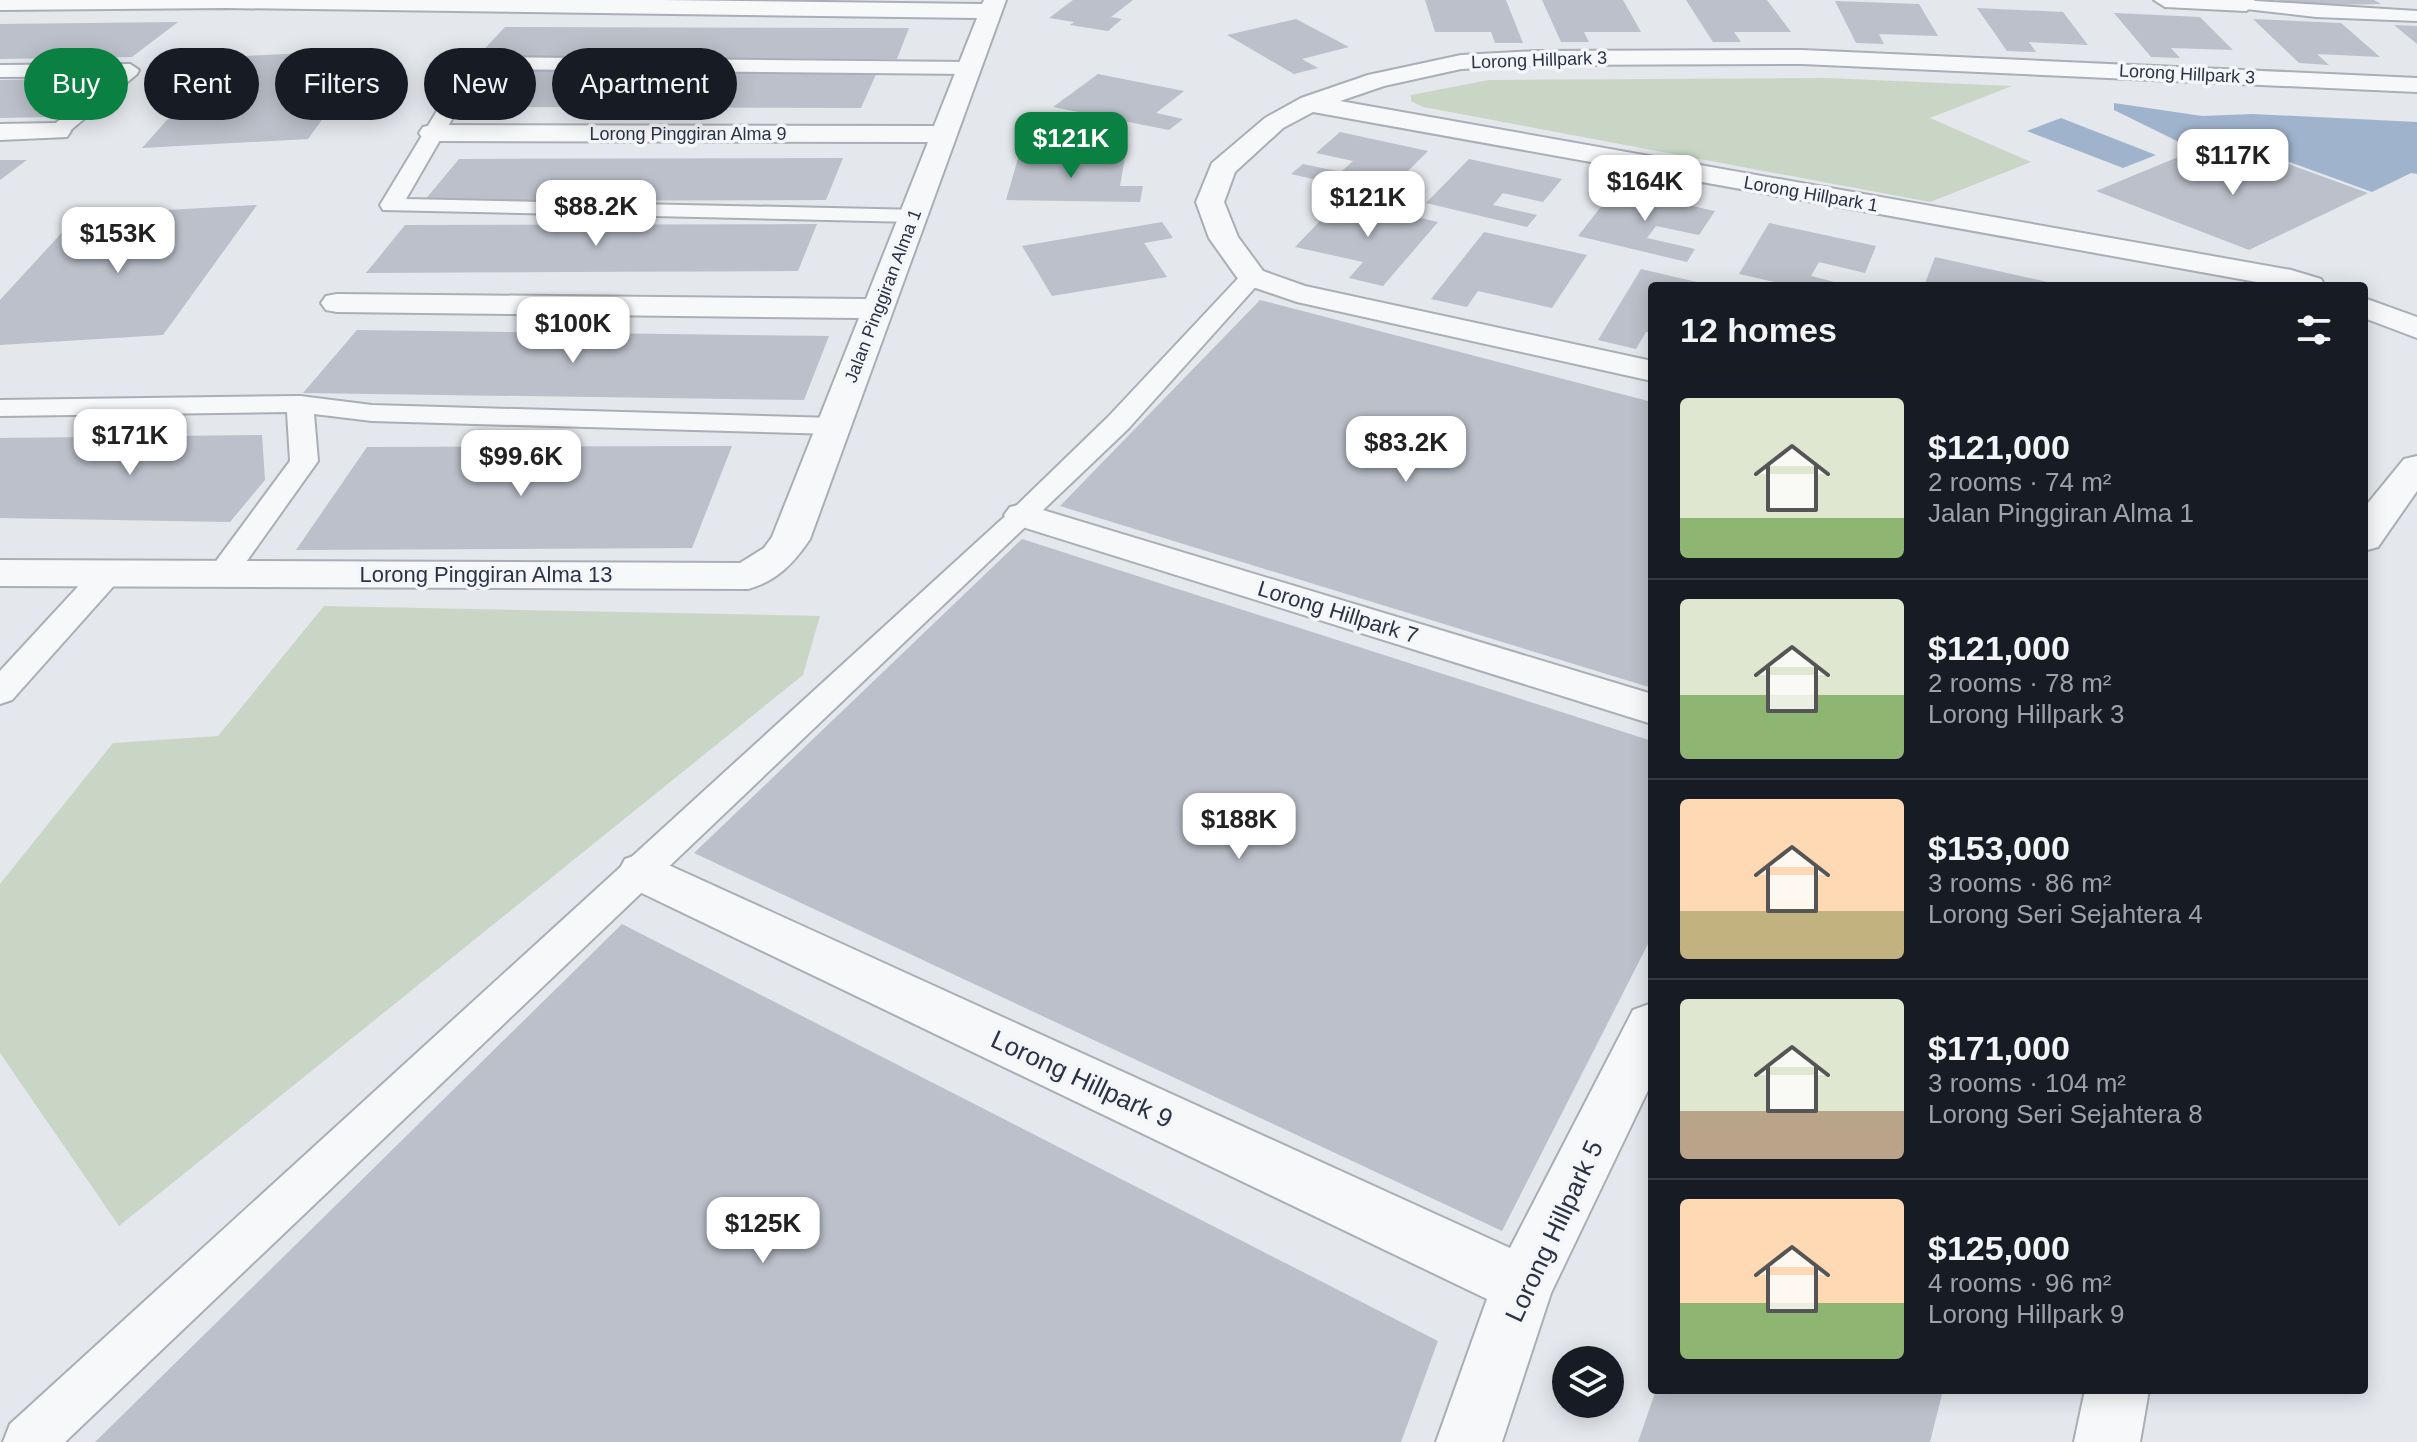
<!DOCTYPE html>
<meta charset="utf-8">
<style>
:root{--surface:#171b24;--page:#20242c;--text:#f1f3f6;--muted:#9ea1a6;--line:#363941;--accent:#0b8043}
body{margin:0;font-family:Helvetica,sans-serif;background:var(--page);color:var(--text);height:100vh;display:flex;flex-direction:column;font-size:30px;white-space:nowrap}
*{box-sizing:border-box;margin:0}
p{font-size:26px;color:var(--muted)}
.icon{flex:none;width:44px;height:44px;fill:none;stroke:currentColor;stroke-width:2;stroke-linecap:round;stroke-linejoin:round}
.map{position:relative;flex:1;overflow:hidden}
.drawer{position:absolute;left:1648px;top:282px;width:720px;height:1112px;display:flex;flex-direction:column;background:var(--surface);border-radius:8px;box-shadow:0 4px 20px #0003}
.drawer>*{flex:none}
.top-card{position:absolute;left:24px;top:48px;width:760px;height:72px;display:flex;gap:16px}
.fabs{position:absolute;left:1552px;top:1346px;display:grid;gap:16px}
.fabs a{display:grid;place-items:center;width:72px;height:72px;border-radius:50%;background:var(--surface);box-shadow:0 4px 20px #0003;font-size:40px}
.price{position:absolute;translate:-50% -68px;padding:0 18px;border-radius:16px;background:#fff;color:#222;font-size:26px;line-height:52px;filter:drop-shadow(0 2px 4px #0008)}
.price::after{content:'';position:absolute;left:50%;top:48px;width:24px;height:18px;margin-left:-12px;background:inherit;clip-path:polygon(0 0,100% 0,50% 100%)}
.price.active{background:var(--accent);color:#fff}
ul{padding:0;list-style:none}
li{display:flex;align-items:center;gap:24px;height:200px;padding:0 32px}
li+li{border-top:2px solid var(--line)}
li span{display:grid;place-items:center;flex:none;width:224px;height:160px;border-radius:8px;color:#555}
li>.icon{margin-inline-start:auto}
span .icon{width:96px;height:96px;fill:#fffc;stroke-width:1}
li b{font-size:34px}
h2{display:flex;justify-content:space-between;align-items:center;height:96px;padding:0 32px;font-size:34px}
.tag{padding:0 28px;border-radius:36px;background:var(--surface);box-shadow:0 4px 20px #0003;font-size:28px;line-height:72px}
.tag.active{background:var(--accent);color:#fff}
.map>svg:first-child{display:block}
</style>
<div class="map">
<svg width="2417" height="1442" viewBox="0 0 2417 1442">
<rect width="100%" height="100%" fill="#e4e7ec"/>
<g fill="#c9d6c5">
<path d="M1827,78L2012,86L1930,118L2031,162L1930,202L1423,107L1411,101V95L1489,80Z"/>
<path d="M324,606L820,616L803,675L119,1226L0,1053V884L113,743L218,736Z"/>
</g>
<g fill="#9fb4cc">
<path d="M2114,103L2202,116L2253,114L2417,122V174L2411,173L2372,192L2273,156L2245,166L2177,141L2114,110Z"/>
<path d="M2061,118L2156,155L2123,168L2027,131Z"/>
</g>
<g fill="#bbc0ca">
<path d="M1073,0H1133L1111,17L1122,19L1108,31L1070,25L1074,22L1049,18Z"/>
<path d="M1425,0H1506L1523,43H1495L1491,32H1435Z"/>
<path d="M1542,0H1623L1641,32H1584L1589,42H1561Z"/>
<path d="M1686,0H1767L1791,32H1734L1741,42H1713Z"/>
<path d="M2278,0H2374L2381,4L2289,6Z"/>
<path d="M1835,1L1919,4L1938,36L1879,34L1884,44L1856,43Z"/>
<path d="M1977,8L2063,12L2088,45L2029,42L2036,52L2007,51Z"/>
<path d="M2114,13L2200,17L2233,50L2171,48L2180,58L2151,57Z"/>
<path d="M1296,19L1349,47L1302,59L1318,68L1294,74L1227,35Z"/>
<path d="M2253,19L2341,23L2380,57L2317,54L2329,65L2299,63Z"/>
<path d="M178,22L132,57L0,59V24Z"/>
<path d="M2394,25L2417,26V44Z"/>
<path d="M505,27L909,28L897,59L476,58Z"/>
<path d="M372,50L308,139L142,148L223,57Z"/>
<path d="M495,71L877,72L861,108L462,107Z"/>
<path d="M1098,74L1184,91L1156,113L1183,119L1169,130L1053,107Z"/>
<path d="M98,78L49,117L0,118V80Z"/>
<path d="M1340,132L1428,151L1384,195L1291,174L1303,164L1341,172L1353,161L1316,153Z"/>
<path d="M2195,150L2246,169L2274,159L2368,193L2249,250L2096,191Z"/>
<path d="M1019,155L1125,157L1120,186H1143L1140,202L1006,200Z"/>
<path d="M843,158L826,200L424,201L459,159Z"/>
<path d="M1469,159L1562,179L1543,202L1503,193L1493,205L1537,215L1527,227L1426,203Z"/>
<path d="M0,160H27L0,180Z"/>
<path d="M1615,189L1715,211L1699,235L1656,226L1647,238L1695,249L1687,262L1578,236Z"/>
<path d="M1340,200L1438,222L1383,286L1349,278L1363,262L1295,247Z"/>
<path d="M257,205L163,335L0,345V300L78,215Z"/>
<path d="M1162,222L1173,238L1144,243L1167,277L1052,296L1022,246Z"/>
<path d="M1769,223L1876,246L1865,273L1819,262L1811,276L1850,286H1792L1739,274Z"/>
<path d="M817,224L798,271L366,273L405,225Z"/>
<path d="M1484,232L1587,255L1552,308L1478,291L1467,307L1431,299Z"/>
<path d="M1935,257L2052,283L2051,286H1924Z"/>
<path d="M1641,269L1714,286H1652V333L1646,332L1636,349L1598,340Z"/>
<path d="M1260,300L1652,402V688L1060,506Z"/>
<path d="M357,330L829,336L804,400L303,393Z"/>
<path d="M262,435L265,480L230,522L0,518V438Z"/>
<path d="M732,446L692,548L296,550L367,447Z"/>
<path d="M1022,539L1652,741V936L1502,1231L694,853Z"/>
<path d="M622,924L1438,1341L1401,1442H95Z"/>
<path d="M1656,1390H1943L1930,1442H1638Z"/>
</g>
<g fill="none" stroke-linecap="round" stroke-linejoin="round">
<g stroke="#a9aeb7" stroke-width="4">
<g id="lane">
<path d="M2240,0L2417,11V21L2316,17L2246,9L2240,8L2237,4Z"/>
<path d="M475,57L969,62L978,68L969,74L481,69L406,199L922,210L925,215L922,220L914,222L383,210L380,205L466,63Z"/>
<path d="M130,64L139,70L137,74L65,135L58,137L48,131L51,127L112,76L0,77V65Z"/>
<path d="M1252,270L1260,272L1264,277L1260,282L1128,429L65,1442H3L10,1424L1013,509L1108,417L1244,272Z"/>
<path d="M300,396L372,405L834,418L844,420L848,426L844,432L834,434L372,421L314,414L318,461L234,579L223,582L212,579L208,572L290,461L287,412L0,416V400Z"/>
<path d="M108,563L119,566L123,573L119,580L12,700L0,704V671L97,566Z"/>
</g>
</g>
<g stroke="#a9aeb7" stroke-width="4">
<g id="street">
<path d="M0,0H662L982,4L984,0H1006L810,539C794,563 777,581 748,589L0,586V560L740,563L764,548L772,537L859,318L337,312L326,310L321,303L326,296L337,294L866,299L928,142L432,141L423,139L419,133L423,127L432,125L934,126L977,18L226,8L0,10Z"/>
<path d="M2154,0H2254L2257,4L2246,11L2165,7Z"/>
<path d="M1802,50L2417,78V92L1802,64L1538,65L1461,69L1384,86L1340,101L2291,270L2321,279L2325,286H2279L1313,112L1283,128L1235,172L1224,202L1238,237L1263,271L1305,286L1652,361V381L1297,302L1241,283L1209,238L1196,202L1212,163L1265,118L1301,98L1368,75L1461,55L1538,51Z"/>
<path d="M58,123L67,125L71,131L67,137L0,140V124Z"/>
<path d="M2364,298L2417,317V338L2364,318Z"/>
<path d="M2417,456V491L2378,547L2364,551V508L2404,459Z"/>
<path d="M1023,504L1652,694V724L1010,523L1004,515L1010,507Z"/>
<path d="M642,853L1510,1248L1633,1010L1652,1003V1082L1551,1293L1502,1442H1436L1487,1299L625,885L618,872L625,859Z"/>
<path d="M2085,1390H2149L2140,1442H2074Z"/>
</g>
</g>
<use href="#lane" fill="#f7f8fa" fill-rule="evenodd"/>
<use href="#street" fill="#f7f8fa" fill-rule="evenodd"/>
</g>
<g text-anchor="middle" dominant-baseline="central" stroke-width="7" stroke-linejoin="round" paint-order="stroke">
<g font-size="18" fill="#2b3445" stroke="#f4f6f9">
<text transform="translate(1539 60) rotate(-2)">Lorong Hillpark 3</text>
<text transform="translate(2187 74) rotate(3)">Lorong Hillpark 3</text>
<text x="688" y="134">Lorong Pinggiran Alma 9</text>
<text transform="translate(1811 194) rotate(10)">Lorong Hillpark 1</text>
<text transform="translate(883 296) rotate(-69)">Jalan Pinggiran Alma 1</text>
</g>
<g font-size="22" fill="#2b3445" stroke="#f4f6f9">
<text x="486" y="574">Lorong Pinggiran Alma 13</text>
<text transform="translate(1338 612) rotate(17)">Lorong Hillpark 7</text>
</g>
<g font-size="26" fill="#2b3445" stroke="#f4f6f9">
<text transform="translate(1082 1079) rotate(25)">Lorong Hillpark 9</text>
<text transform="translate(1554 1231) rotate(-65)">Lorong Hillpark 5</text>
</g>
</g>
</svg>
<div class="fabs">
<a><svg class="icon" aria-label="layers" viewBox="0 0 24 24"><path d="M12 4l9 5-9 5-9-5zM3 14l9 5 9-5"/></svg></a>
</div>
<b class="price active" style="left:1071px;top:180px">$121K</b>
<b class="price" style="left:2233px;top:197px">$117K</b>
<b class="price" style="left:1645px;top:223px">$164K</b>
<b class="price" style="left:1368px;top:239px">$121K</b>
<b class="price" style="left:596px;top:248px">$88.2K</b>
<b class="price" style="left:118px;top:275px">$153K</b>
<b class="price" style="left:573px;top:365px">$100K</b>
<b class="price" style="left:130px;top:477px">$171K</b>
<b class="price" style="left:1406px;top:484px">$83.2K</b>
<b class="price" style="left:521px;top:498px">$99.6K</b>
<b class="price" style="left:1239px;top:861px">$188K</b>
<b class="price" style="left:763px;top:1265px">$125K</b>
<div class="top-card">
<a class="tag active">Buy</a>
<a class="tag">Rent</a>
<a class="tag">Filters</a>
<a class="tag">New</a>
<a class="tag">Apartment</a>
</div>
<section class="drawer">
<h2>12 homes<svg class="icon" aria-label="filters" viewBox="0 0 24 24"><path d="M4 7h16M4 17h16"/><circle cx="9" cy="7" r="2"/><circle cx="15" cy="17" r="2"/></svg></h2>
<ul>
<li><span style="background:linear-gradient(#dfe7d0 75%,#8fb573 0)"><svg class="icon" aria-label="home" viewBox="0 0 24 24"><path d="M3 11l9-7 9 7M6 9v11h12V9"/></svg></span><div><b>$121,000</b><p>2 rooms · 74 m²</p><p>Jalan Pinggiran Alma 1</p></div></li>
<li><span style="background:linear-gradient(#dfe7d0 60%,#8fb573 0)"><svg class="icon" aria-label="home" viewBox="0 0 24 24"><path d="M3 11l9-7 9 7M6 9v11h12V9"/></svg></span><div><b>$121,000</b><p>2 rooms · 78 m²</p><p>Lorong Hillpark 3</p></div></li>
<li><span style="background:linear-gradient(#ffd9b3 70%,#c2b280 0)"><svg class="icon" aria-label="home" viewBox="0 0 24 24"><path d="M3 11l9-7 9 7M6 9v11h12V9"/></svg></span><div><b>$153,000</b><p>3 rooms · 86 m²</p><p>Lorong Seri Sejahtera 4</p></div></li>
<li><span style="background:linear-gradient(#dfe7d0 70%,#b9a48a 0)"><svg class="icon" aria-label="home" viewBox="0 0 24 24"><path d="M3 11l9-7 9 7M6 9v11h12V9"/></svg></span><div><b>$171,000</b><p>3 rooms · 104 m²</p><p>Lorong Seri Sejahtera 8</p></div></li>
<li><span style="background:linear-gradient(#ffd9b3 65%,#8fb573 0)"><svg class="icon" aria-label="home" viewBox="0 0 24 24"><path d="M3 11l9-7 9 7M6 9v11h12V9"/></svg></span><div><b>$125,000</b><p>4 rooms · 96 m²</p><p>Lorong Hillpark 9</p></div></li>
</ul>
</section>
</div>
